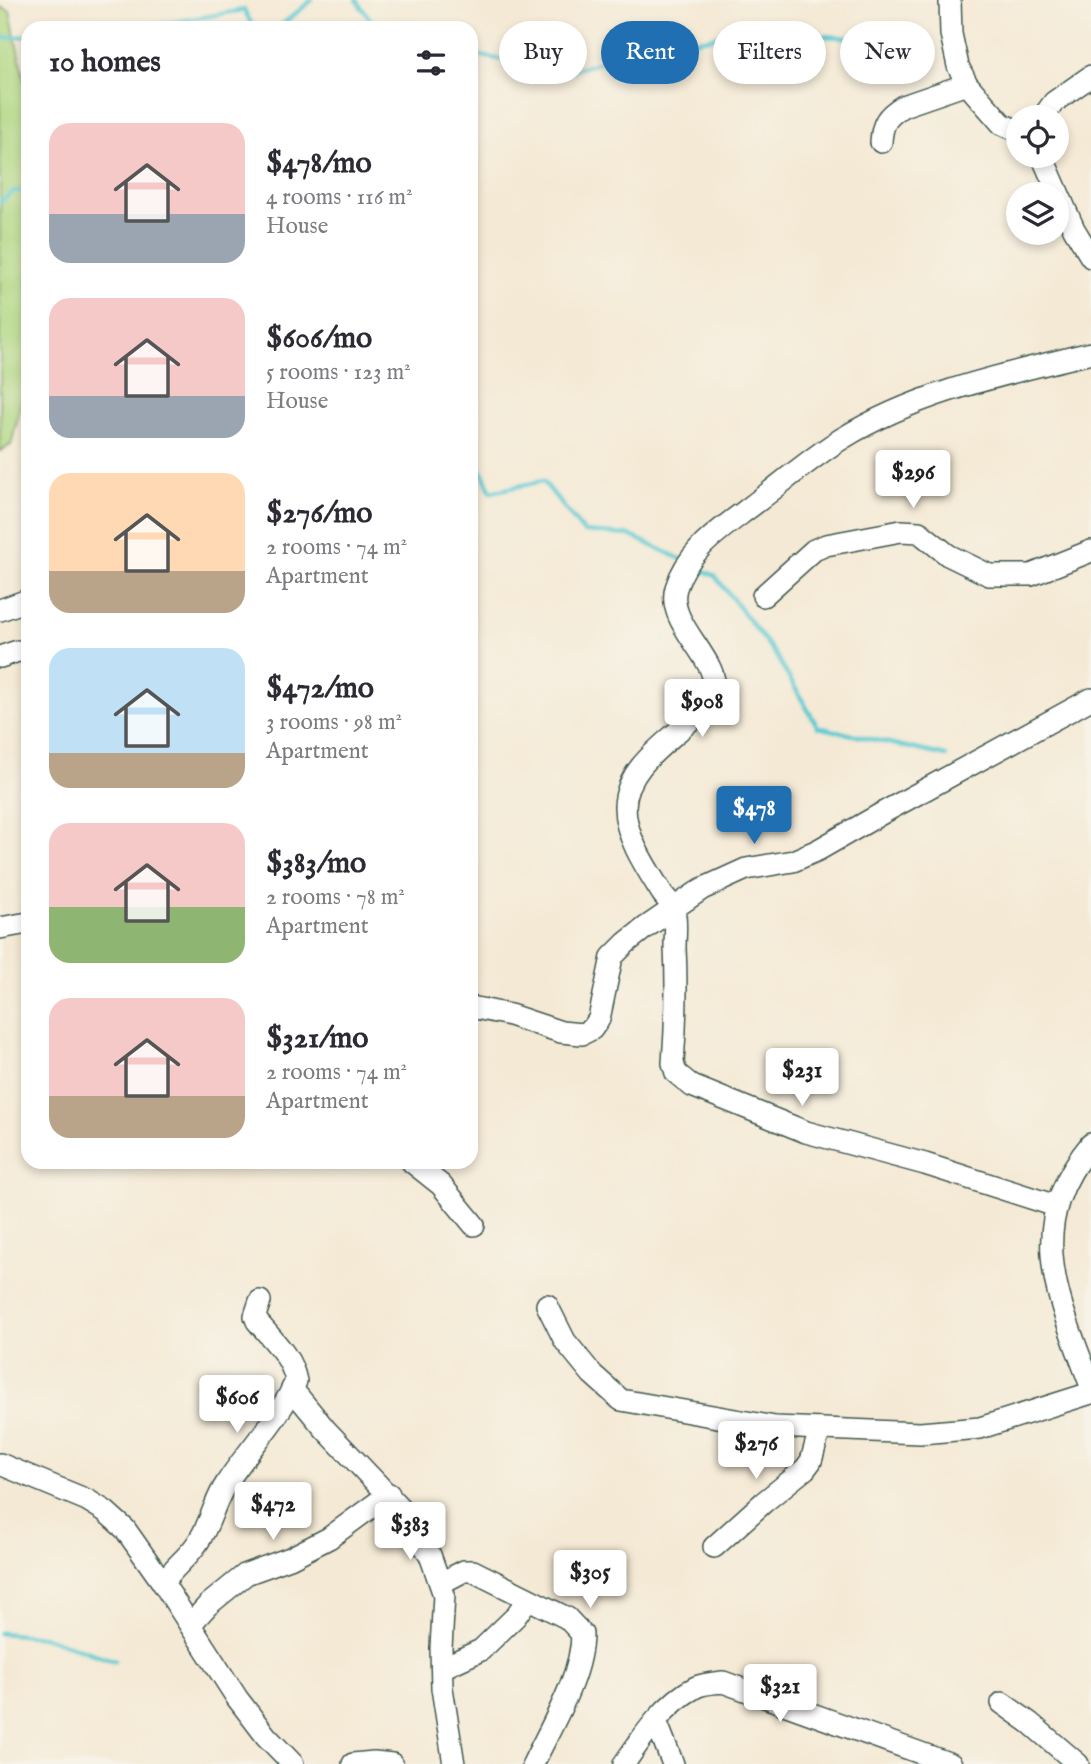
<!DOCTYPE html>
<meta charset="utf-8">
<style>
:root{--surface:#fff;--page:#f7f7f7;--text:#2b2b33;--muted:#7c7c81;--accent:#1f6fb2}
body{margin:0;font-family:"IM FELL English",serif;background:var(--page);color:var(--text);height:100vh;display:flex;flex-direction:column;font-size:26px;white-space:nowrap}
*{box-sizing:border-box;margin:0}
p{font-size:23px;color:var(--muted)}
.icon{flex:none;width:38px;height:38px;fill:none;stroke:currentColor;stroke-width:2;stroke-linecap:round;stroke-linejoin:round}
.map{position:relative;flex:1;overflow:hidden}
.side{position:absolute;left:21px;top:21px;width:457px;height:1148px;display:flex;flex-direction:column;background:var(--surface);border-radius:21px;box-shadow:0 4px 10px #0003}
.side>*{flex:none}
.hud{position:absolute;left:499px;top:21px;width:486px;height:63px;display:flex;gap:14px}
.controls{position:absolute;left:1006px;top:105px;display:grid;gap:14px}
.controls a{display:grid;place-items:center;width:63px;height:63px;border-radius:50%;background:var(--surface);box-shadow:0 4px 10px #0003;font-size:35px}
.price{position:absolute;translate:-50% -60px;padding:0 16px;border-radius:7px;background:#fff;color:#222;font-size:23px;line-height:46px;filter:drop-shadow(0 2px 4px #0008)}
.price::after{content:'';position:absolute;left:50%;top:42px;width:21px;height:16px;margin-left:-10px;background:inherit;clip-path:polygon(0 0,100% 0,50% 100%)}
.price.current{background:var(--accent);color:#fff}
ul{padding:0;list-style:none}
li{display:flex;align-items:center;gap:21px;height:175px;padding:0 28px}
li span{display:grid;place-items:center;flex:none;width:196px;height:140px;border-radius:21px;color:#555}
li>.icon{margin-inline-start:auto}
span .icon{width:84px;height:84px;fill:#fffc;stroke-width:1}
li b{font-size:30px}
h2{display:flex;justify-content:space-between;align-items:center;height:84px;padding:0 28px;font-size:30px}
.chip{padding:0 24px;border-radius:32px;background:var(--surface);box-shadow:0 4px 10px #0003;font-size:24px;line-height:63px}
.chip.current{background:var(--accent);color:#fff}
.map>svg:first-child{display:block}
</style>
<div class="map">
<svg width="1091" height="1764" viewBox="0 0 1091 1764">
<rect width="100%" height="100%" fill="#f7f3e8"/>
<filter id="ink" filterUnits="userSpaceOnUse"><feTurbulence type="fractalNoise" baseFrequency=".0143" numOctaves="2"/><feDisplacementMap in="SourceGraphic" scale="14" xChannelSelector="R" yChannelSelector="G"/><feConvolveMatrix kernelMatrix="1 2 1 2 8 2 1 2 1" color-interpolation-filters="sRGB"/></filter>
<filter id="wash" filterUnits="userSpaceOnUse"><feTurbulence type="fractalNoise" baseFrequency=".00686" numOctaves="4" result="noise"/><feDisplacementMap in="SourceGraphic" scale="28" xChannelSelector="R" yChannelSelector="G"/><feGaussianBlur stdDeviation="1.57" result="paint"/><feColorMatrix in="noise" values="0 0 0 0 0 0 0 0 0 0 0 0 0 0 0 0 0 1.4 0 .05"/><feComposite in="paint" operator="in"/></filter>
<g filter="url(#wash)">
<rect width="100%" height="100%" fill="#f4e9d4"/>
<path fill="#b0d782" stroke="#688a5b" stroke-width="2" d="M0,7L10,11L24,80L28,88V376L11,445L0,451Z"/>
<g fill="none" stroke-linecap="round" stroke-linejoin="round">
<g stroke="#5dcad3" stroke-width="4.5">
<path d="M356,0L377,28"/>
<path d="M140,28L244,10L254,28"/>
<path d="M278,28L312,0"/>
<path d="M0,38L28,36"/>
<path d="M471,54L566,72L636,52L745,31L916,42"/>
<path d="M0,202L14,191H28"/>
<path d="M471,448L491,492L543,481L584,532L629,535L683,560"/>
<path d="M694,566L715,576L775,654L818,727L946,756"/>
<path d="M0,1633L44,1637L115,1661"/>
</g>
</g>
</g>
<g filter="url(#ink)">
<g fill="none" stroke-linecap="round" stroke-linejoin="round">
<g stroke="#3f574c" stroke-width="24">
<g id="minor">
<path d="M950,0L951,34L958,66L967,84L1002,124L1018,131"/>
<path d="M1043,117L1054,102L1091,76"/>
<path d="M881,142C882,123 887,116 903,106L967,84"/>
<path d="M1042,156L1074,229L1091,257"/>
<path d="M763,596L814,550L826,545L901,531L919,532L948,555L989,575H1031L1091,551"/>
<path d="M0,610L28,600"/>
<path d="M0,657L18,651"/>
<path d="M0,928L28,923"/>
<path d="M471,1007L510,1015L561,1032L582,1034L592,1029L599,1019L612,957L626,943L645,928L702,889L746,869L793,861L818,850L886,811L1091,699"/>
<path d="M1091,1144C1022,1227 1058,1298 1091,1386"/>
<path d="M412,1162L441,1185L474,1225"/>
<path d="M1056,1206L925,1164L806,1132L692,1086L676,1073L673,1063C676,1024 677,987 675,947C675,936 677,922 674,910C672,904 666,899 662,893C647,869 625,837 625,807C626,765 671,741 697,714C703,708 711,702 713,693C724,662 665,625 676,588C687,551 720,530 749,508C780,485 810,458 843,438C918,392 1006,374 1091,353"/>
<path d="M547,1305L565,1341L592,1374L621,1400L775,1427L920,1433L980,1428L1091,1393"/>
<path d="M292,1389L325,1429L400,1508L430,1555L444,1595L441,1648L442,1688L454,1764"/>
<path d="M0,1464L87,1500L105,1511L125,1529L163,1583L237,1698L266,1736L293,1764"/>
<path d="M714,1547L764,1502L805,1469L811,1461L820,1429"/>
<path d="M163,1583C173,1567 188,1558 198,1542C210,1525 214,1502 226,1484C248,1449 279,1420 296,1381C291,1355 273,1341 257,1321L255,1316L260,1301"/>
<path d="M441,1583L464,1571H473L567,1618L582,1634C582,1676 551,1726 533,1764"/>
<path d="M190,1625L208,1605L246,1574L290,1558L329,1538L389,1494"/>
<path d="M442,1668L481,1650L515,1617L528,1599"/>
<path d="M1002,1703L1030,1723L1078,1764"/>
<path d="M656,1721L673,1764"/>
<path d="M353,1764L374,1762L392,1764"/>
<path d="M624,1764C643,1736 665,1703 696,1687C704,1683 715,1683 723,1682L951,1764"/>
</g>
</g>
<use href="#minor" stroke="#fff" stroke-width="21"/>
</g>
</g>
</svg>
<div class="controls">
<a><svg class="icon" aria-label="locate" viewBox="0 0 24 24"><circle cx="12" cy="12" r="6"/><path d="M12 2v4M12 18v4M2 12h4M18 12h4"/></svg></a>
<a><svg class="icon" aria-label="layers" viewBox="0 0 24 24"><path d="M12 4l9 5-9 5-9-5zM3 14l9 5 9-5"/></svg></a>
</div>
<b class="price" style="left:913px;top:510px">$296</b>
<b class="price" style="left:702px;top:739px">$908</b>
<b class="price current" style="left:754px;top:846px">$478</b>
<b class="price" style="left:802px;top:1108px">$231</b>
<b class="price" style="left:237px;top:1435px">$606</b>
<b class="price" style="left:756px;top:1481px">$276</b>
<b class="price" style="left:273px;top:1542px">$472</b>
<b class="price" style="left:410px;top:1562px">$383</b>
<b class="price" style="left:590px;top:1610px">$305</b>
<b class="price" style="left:780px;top:1724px">$321</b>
<div class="hud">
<a class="chip">Buy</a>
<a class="chip current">Rent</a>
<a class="chip">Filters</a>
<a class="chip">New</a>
</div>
<section class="side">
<h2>10 homes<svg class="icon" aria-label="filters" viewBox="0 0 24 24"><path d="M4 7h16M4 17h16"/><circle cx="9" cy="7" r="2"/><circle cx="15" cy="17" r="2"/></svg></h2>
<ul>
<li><span style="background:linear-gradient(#f6c9c9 65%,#9aa5b1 0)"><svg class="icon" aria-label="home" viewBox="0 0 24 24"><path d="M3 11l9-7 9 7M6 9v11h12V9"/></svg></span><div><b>$478/mo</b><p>4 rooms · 116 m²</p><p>House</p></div></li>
<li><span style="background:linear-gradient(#f6c9c9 70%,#9aa5b1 0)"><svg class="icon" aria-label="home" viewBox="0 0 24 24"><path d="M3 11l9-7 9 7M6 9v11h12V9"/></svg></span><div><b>$606/mo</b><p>5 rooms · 123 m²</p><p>House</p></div></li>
<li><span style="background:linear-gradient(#ffd9b3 70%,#b9a48a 0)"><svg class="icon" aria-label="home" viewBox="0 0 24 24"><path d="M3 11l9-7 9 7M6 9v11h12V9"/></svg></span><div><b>$276/mo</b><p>2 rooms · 74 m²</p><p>Apartment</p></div></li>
<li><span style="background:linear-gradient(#bfe0f5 75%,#b9a48a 0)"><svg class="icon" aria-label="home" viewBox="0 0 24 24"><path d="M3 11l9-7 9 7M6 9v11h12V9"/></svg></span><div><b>$472/mo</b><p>3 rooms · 98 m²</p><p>Apartment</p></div></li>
<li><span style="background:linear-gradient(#f6c9c9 60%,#8fb573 0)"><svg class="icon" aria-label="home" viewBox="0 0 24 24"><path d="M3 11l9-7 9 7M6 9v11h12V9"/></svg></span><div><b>$383/mo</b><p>2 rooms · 78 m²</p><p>Apartment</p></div></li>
<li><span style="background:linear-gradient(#f6c9c9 70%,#b9a48a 0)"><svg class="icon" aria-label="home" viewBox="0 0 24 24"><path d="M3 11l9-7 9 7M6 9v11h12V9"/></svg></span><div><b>$321/mo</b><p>2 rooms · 74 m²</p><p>Apartment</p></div></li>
</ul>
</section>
</div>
